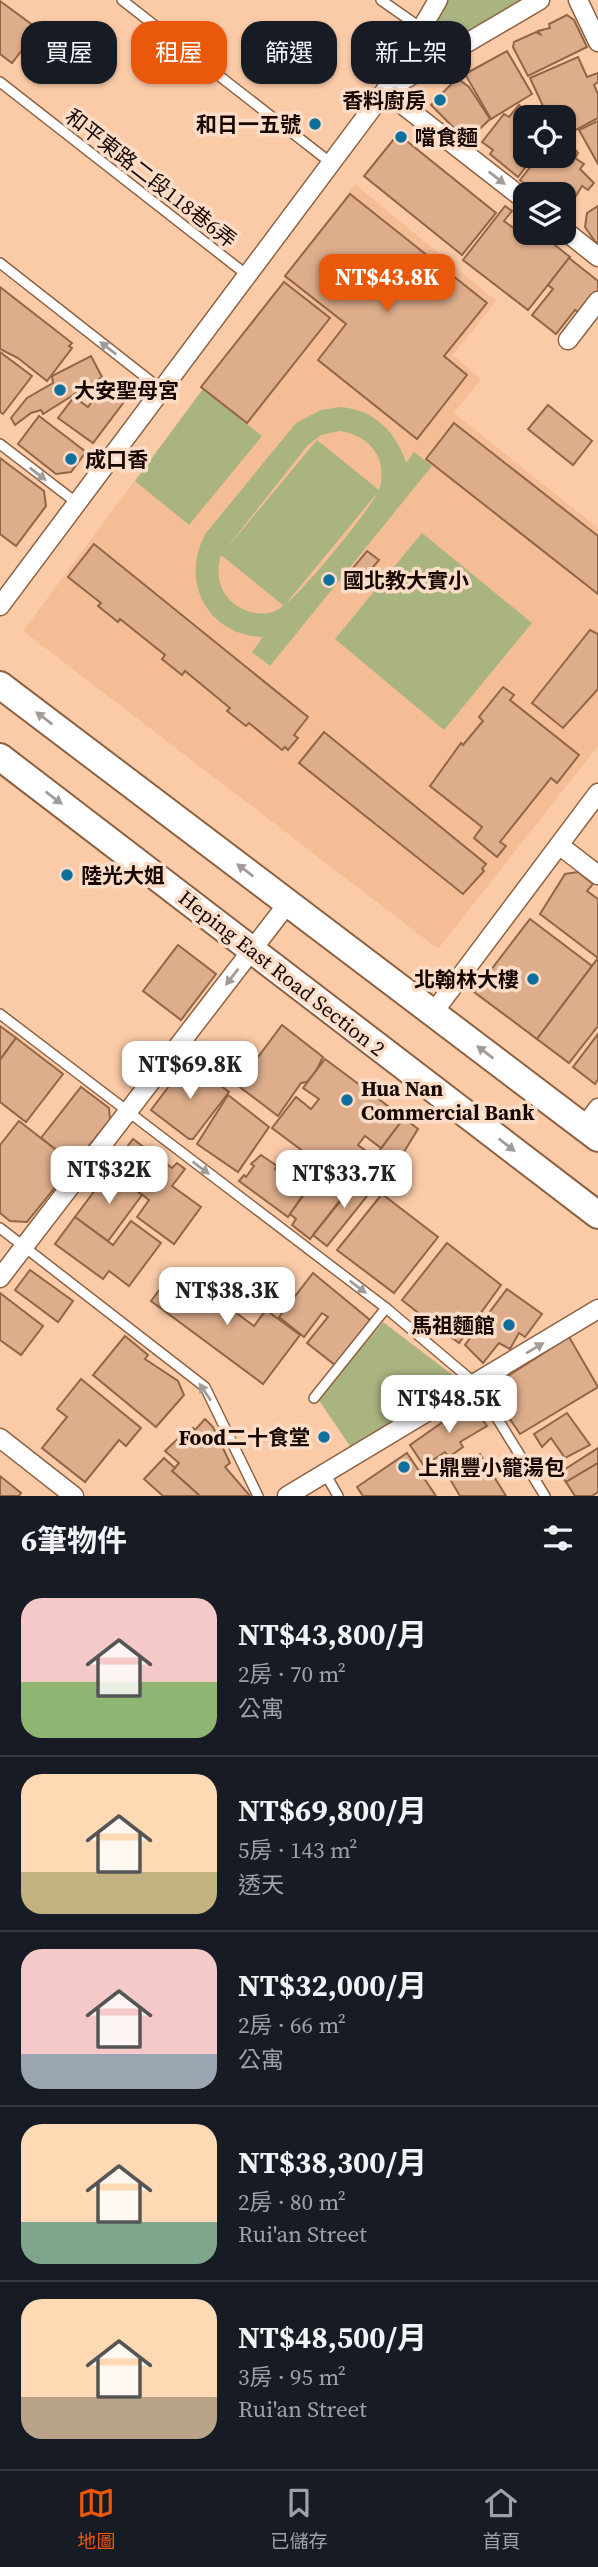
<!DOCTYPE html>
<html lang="zh-TW">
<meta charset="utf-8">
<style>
:root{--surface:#171b24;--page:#20242c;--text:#f1f3f6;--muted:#9ea1a6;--line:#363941;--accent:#ea580c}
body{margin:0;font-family:"Source Serif 4","Noto Sans TC",serif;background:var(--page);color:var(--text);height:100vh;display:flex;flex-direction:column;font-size:26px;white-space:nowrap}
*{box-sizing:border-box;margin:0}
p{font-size:23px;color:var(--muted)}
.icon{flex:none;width:38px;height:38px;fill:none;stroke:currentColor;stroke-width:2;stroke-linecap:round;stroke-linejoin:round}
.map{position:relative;height:1496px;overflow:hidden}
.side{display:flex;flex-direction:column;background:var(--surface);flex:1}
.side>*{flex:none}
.guide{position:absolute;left:21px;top:21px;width:556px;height:63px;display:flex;gap:14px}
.buttons{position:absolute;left:513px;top:105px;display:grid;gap:14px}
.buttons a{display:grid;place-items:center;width:63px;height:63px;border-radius:14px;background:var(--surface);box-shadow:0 2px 5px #0004;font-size:35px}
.price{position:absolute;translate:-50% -60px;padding:0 16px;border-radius:14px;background:#fff;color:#222;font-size:23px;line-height:46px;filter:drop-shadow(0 2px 4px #0008)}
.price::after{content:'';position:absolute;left:50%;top:42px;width:21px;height:16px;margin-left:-10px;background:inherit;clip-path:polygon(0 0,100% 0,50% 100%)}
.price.selected{background:var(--accent);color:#fff}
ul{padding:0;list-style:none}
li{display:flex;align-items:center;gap:21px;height:175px;padding:0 21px}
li+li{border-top:2px solid var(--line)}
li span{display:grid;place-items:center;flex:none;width:196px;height:140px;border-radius:21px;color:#555}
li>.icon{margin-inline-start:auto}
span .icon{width:84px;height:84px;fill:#fffc;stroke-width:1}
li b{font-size:30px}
h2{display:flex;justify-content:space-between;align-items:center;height:84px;padding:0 21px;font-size:30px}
.tag{padding:0 24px;border-radius:21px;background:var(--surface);box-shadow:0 2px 5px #0004;font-size:24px;line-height:63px}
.tag.selected{background:var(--accent);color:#fff}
.dock{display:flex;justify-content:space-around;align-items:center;height:98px;border-top:2px solid var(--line);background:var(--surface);font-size:19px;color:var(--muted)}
.dock a{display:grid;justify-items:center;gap:4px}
.dock .selected{color:var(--accent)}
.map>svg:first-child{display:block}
</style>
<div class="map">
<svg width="598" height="1496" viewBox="0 0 598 1496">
<rect width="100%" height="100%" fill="#fbcba8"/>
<path fill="#f4bd96" d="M355,184L496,301L453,355L481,379L454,413L598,528V746L438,949L23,631Z"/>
<g fill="#aab481" fill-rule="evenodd">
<path d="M443,0H531L440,52L424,32Z"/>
<path d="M203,389L262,436L189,525L135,481Z"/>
<path d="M340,407C374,410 396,431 406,463L414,452L432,466L270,666L252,652L263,637C207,635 179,581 206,533L296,423L321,410ZM340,431C370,435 389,460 379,490L317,440L222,554L307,446L321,435ZM378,492C367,513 294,605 275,611C260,617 242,612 230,600C218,588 216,570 221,555L284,606Z"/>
<path d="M422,533L532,623L444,730L335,639Z"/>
<path d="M383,1322L454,1376L352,1449L318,1399Z"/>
</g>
<g fill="#deae8c" stroke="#916646" stroke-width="2">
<path d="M0,1L38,29L12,63L0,54Z"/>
<path d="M567,15L574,20L587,47L528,76L513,47L514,42L536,32L540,34L538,31L550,28L549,24Z"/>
<path d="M507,51L532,94L491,119L465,74Z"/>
<path d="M578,57L587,77L598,73V82L594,85L598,94V118L572,132L570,128L564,131V117H548L530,78Z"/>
<path d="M457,78L469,87L490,119L467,141L431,105Z"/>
<path d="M519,105L534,117H525V156H534L518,177L490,154L493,150L482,142L504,114L509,117Z"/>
<path d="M598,121V164L579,130Z"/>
<path d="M398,134L496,213L462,255L364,176Z"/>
<path d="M564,138L578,153L575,158L584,164L580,169L594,183L588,190L582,186L574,199L575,212L570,219L564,214V194H538L520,180L539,156H564Z"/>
<path d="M350,194L487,303L444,356L467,375L417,439L318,360L346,324L285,276Z"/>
<path d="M505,206L512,211L504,221L519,232L525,225V233H535L546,238L570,257L528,310L463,260Z"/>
<path d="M598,206V242L596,243L585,227L587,213Z"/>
<path d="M569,258L598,281V292L580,314L575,310L556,334L532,315L553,289L548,285Z"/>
<path d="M284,282L330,318L247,423L201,387Z"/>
<path d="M0,287L72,343L69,346L72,348L47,381L18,358L0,349Z"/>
<path d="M0,352L32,376L3,414L0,412Z"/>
<path d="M91,356L102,377L43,414L41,410L31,413L15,425L11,418L27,398L53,383L52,376Z"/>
<path d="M118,379L133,390L93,443L58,418L74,397L88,407L104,385L110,390Z"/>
<path d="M548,405L592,441L573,465L528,429Z"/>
<path d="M39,416L86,452L71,472L56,474L18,444Z"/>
<path d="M454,423L598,536V594L426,459Z"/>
<path d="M0,458L44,491L46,506L16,546L0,534Z"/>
<path d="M94,544L308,717L294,735L298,738L288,750L285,747L282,750L249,723L246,726L227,711L230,708L185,671L182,675L162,659L165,655L120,619L118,622L98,606L101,603L68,577Z"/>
<path d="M367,551L379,560L355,589L343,580Z"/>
<path d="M590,630L598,634V689L563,728L532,703Z"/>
<path d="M503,687L514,695L510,700L579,755L557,783L551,778L500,842L506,846L497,857L474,838L482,827L430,786L461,743L463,745L483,721L479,717Z"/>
<path d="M324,732L486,864L482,869L484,871L463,894L299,763Z"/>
<path d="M578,872L593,884L587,891L598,899V958L540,914L565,874Z"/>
<path d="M530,919L592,966L537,1039L474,992Z"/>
<path d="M178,945L216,974L181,1020L143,991Z"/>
<path d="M598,958V1026L569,1063L537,1039Z"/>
<path d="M282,1025L323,1057L316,1071L307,1082L301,1083L278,1116L237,1085Z"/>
<path d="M0,1026L16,1038L0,1060Z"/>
<path d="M598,1034V1079L595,1084L573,1067Z"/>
<path d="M16,1038L63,1074L26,1122L0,1102V1060Z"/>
<path d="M325,1059L404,1118L381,1148L365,1136L358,1145L374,1157L351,1187L272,1128L296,1097L311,1109L319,1099L303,1088Z"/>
<path d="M188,1061L229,1092L193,1139H189L151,1110Z"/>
<path d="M81,1087L109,1108L110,1120L74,1164L41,1138Z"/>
<path d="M228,1095L269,1127L238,1172L197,1144Z"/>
<path d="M404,1118L418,1129L399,1160L376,1185L362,1174Z"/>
<path d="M19,1121L74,1164L27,1222L10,1221L0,1213V1145Z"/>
<path d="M133,1139L172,1168L177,1163L185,1169L172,1186L201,1207L174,1244L137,1217L149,1200L110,1170Z"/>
<path d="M261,1155L277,1166L275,1169L305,1192L288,1217L239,1181L244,1175L246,1177L254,1166L251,1164Z"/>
<path d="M110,1170L142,1195L108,1241L75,1217Z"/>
<path d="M315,1172L344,1195L310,1239L292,1225L296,1219L290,1214L313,1182L309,1180Z"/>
<path d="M362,1174L376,1185L327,1246L313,1235Z"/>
<path d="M382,1194L438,1237L394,1293L337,1250Z"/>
<path d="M75,1217L113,1245L131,1221L161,1243L129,1286L109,1271L103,1279L55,1244Z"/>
<path d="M447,1243L501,1285L459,1343L435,1325L431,1328L424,1322L426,1319L402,1300Z"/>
<path d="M176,1268L254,1326L266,1310L300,1335L263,1384L151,1301Z"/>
<path d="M30,1270L73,1301L58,1322L15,1290Z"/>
<path d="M313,1273L370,1320L335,1365L307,1343L328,1317L322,1313L304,1337L279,1317Z"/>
<path d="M507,1289L542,1314L525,1337L519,1333L510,1349L499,1343L483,1363L465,1345Z"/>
<path d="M0,1293L43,1326L21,1355L0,1340Z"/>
<path d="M125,1336L148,1355L145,1359L178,1381L184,1395L156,1427L93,1375Z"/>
<path d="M569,1337L598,1387L520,1434L489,1388Z"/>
<path d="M81,1379L141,1428L126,1446L119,1440L85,1482L42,1448L67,1417L57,1409Z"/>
<path d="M470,1403L487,1426L460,1442L463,1447L449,1457L445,1452L424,1466L410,1445Z"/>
<path d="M567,1413L590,1445L565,1458L551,1438L542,1447L534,1434Z"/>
<path d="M205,1419L213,1427L230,1463L225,1467L250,1496H200L172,1471L179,1463L165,1451L184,1433L186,1435L193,1428L195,1430Z"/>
<path d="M598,1448V1463L566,1482L559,1473Z"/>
<path d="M407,1453L436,1496H363L357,1487Z"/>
<path d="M480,1454L506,1496H460L447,1474Z"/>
<path d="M164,1458L175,1468L172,1471L200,1496H163L144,1479Z"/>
<path d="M598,1463V1492L592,1496H575L566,1482Z"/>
<path d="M0,1476L21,1493L19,1496H0Z"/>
</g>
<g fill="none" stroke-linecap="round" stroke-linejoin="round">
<g stroke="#8d6242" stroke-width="12">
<g id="lane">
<path d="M122,0L331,163"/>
<path d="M381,0L421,28"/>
<path d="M0,82L247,275"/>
<path d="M0,263L162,390"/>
<path d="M0,444L77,503"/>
<path d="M0,1014L386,1308L476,1384L545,1496"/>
<path d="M0,1228L205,1387L258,1496"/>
<path d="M314,1398L386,1308"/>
<path d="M326,1475L338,1496"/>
</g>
</g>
<g stroke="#8d6242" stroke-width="21">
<g id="street">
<path d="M438,0L385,91L525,200"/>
<path d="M578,0L598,42"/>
<path d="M564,230L598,257"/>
<path d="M568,340L598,301"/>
<path d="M0,606L385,91L540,0"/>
<path d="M559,845L598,875"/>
<path d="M433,1013L598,793"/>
<path d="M584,1127L598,1108"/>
<path d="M0,1278L288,903"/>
<path d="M0,1438L74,1496"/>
<path d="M287,1496L598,1309"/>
</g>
</g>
<g stroke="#8d6242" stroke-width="30">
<g id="secondary">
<path d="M0,685L598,1138"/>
<path d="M0,757L598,1215"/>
</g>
</g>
<use href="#lane" stroke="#fff" stroke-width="9"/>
<use href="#street" stroke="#fff" stroke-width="18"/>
<use href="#secondary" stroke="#fff" stroke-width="26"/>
</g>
<defs><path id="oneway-solid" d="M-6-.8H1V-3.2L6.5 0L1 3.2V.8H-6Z" transform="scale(1.75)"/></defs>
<g fill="#a29c99">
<use href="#oneway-solid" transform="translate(497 178) rotate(38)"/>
<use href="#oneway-solid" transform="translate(108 348) rotate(-142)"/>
<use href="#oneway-solid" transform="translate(38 474) rotate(38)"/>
<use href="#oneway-solid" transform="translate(44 718) rotate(-143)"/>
<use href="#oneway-solid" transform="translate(54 798) rotate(37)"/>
<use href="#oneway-solid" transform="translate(245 870) rotate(-143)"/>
<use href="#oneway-solid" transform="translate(232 977) rotate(128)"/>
<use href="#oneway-solid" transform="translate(485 1052) rotate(-143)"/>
<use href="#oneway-solid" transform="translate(507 1145) rotate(38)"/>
<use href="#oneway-solid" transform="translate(201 1168) rotate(37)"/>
<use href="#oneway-solid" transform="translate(358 1287) rotate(37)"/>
<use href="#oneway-solid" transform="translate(535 1348) rotate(-31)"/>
<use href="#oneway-solid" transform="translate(205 1392) rotate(-124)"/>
</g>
<g fill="#0f6f9d" stroke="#fadcc7" stroke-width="2.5">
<circle cx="440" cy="100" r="7"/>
<circle cx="315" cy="124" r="7"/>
<circle cx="401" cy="137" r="7"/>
<circle cx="60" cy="390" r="7"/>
<circle cx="71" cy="459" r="7"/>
<circle cx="329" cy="580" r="7"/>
<circle cx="67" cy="875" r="7"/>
<circle cx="533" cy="979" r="7"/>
<circle cx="347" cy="1100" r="7"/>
<circle cx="509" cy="1325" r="7"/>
<circle cx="324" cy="1437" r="7"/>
<circle cx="404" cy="1467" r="7"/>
</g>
<g text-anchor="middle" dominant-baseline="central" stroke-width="7" stroke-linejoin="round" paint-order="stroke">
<g font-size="21" font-weight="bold" fill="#170700" stroke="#fadcc7" text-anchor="start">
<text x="426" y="100" text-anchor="end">香料廚房</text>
<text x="301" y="124" text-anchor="end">和日一五號</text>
<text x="415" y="137">噹食麵</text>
<text x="74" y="390">大安聖母宮</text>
<text x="85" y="459">成口香</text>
<text x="343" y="580">國北教大實小</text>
<text x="81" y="875">陸光大姐</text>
<text x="519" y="979" text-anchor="end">北翰林大樓</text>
<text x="361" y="1088">Hua Nan<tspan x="361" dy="24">Commercial Bank</tspan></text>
<text x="495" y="1325" text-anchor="end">馬祖麵館</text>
<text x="310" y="1437" text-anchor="end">Food二十食堂</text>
<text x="418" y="1467">上鼎豐小籠湯包</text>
</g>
<g font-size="21" fill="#170700" stroke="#fadcc7">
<text transform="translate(151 178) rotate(38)">和平東路二段118巷6弄</text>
<text transform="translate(282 973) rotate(38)">Heping East Road Section 2</text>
</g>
</g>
</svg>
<div class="buttons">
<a><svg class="icon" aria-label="locate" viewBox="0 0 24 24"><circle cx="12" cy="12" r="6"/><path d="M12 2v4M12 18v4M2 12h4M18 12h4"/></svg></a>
<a><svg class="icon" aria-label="layers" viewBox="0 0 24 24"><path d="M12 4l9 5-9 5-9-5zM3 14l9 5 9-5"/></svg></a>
</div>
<b class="price selected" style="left:387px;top:314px">NT$43.8K</b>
<b class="price" style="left:190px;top:1101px">NT$69.8K</b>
<b class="price" style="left:109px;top:1206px">NT$32K</b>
<b class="price" style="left:344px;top:1210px">NT$33.7K</b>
<b class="price" style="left:227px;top:1327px">NT$38.3K</b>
<b class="price" style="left:449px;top:1435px">NT$48.5K</b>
<div class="guide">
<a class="tag">買屋</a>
<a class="tag selected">租屋</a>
<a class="tag">篩選</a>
<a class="tag">新上架</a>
</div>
</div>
<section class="side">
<h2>6筆物件<svg class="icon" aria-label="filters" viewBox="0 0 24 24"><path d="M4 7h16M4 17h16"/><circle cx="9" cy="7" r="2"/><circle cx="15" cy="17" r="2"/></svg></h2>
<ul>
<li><span style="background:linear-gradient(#f6c9c9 60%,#8fb573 0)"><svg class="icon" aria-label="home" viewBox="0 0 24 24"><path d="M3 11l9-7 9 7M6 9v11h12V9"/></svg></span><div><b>NT$43,800/月</b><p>2房 · 70 m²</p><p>公寓</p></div></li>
<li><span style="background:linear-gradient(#ffd9b3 70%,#c2b280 0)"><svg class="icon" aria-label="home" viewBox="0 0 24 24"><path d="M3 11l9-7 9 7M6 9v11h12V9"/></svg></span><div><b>NT$69,800/月</b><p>5房 · 143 m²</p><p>透天</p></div></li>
<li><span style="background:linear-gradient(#f6c9c9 75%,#9aa5b1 0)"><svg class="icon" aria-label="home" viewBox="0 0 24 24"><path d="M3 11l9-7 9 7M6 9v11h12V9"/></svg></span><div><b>NT$32,000/月</b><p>2房 · 66 m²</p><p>公寓</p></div></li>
<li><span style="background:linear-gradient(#ffd9b3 70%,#7fa58c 0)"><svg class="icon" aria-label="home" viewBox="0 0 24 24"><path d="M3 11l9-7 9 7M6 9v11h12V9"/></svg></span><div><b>NT$38,300/月</b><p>2房 · 80 m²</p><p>Rui'an Street</p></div></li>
<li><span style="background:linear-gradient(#ffd9b3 70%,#b9a48a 0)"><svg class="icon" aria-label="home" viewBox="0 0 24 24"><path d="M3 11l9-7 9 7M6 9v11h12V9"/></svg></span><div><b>NT$48,500/月</b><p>3房 · 95 m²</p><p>Rui'an Street</p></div></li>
</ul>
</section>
<nav class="dock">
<a class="selected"><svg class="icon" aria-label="map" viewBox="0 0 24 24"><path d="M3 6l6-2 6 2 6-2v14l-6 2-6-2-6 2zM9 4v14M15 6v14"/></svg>地圖</a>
<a><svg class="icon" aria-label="saved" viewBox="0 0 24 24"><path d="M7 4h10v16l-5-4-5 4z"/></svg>已儲存</a>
<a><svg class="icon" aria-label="home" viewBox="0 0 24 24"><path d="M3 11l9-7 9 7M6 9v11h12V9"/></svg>首頁</a>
</nav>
